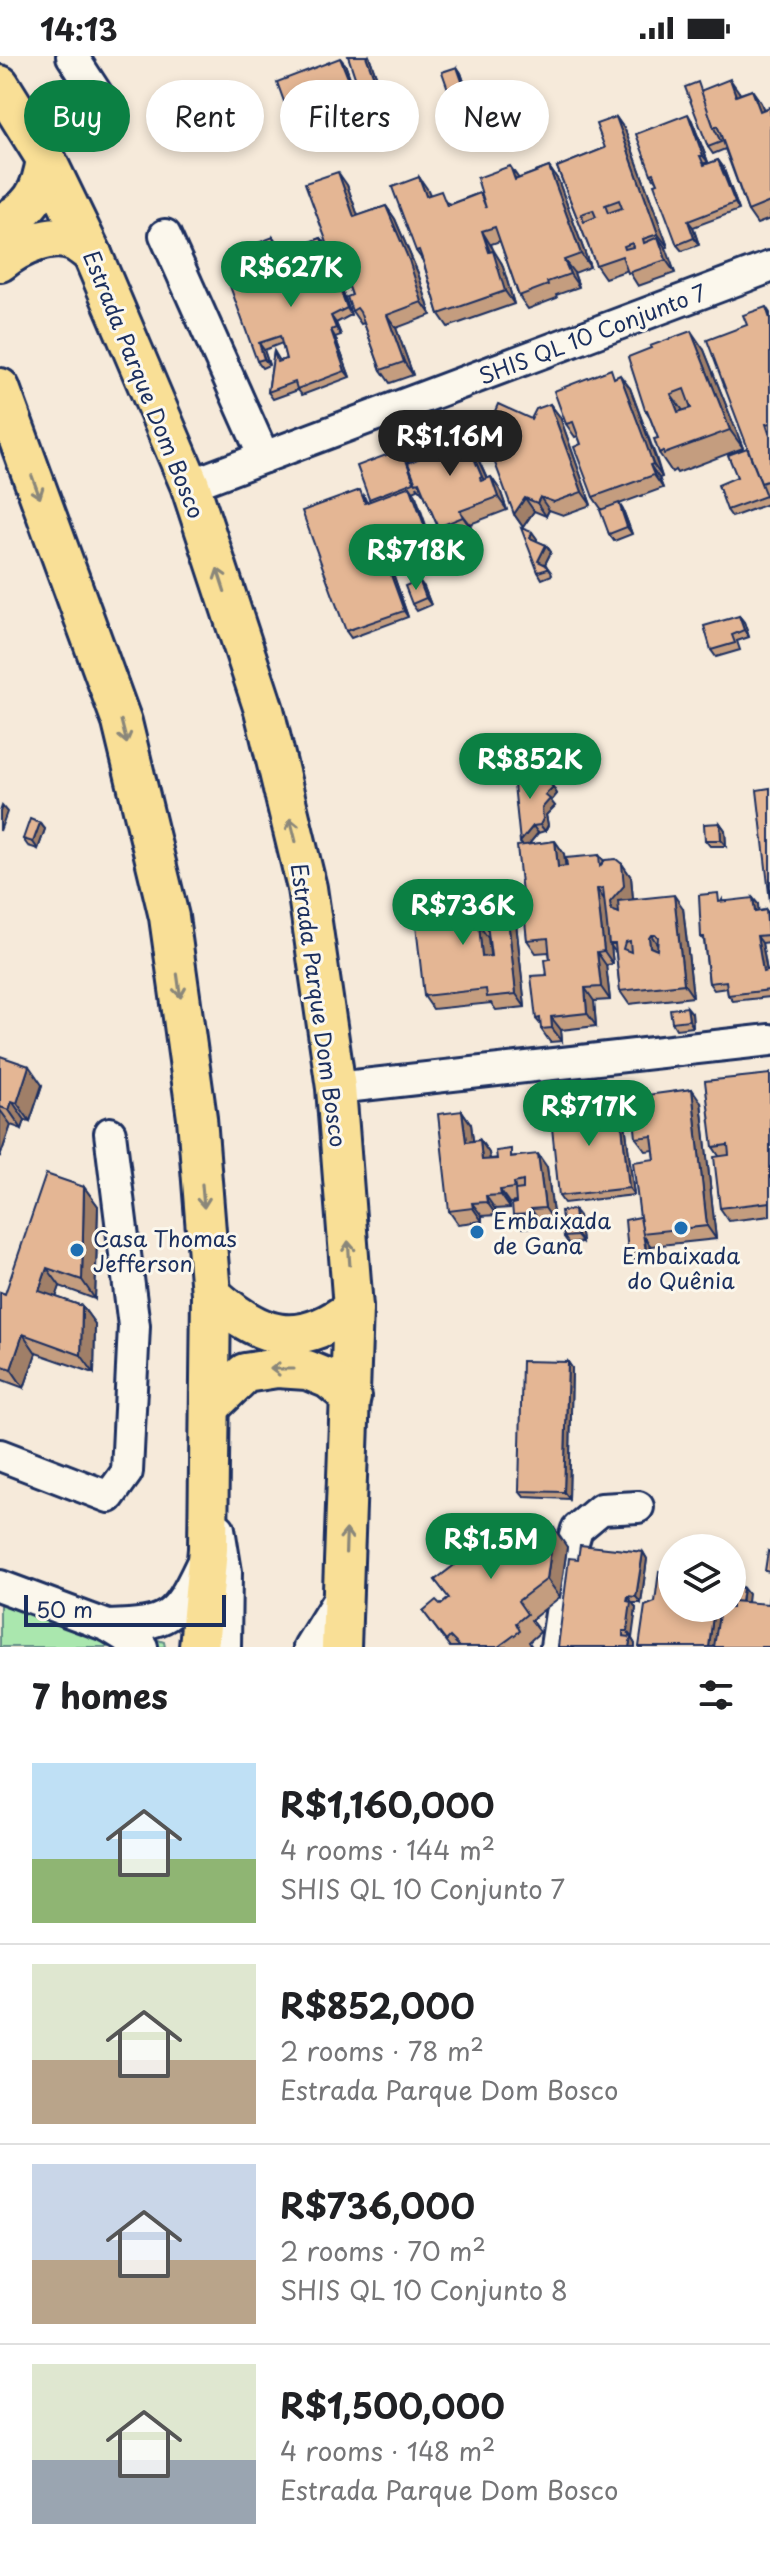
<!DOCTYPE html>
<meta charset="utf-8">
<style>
:root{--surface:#fff;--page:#f2f2f2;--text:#202124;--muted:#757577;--line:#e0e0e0;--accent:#0b8043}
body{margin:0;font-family:"Playpen Sans",sans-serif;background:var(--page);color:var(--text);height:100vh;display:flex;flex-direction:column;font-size:30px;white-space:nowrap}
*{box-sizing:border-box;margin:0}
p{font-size:26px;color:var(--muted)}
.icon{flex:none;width:44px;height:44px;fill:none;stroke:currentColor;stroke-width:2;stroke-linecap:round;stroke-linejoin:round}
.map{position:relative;height:1591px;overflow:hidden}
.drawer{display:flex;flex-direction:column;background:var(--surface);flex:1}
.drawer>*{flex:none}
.banner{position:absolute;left:24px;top:24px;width:722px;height:72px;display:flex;gap:16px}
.buttons{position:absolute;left:658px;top:1478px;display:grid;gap:16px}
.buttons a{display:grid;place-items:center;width:88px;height:88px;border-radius:50%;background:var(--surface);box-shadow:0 4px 12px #0003;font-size:40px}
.scale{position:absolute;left:24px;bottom:20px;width:202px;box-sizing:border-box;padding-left:8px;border:4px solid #1b2f5e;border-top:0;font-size:22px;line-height:28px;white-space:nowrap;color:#1b2f5e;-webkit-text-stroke:6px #fbf7ec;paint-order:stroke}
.price{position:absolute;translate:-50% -68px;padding:0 18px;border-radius:28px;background:var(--accent);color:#fff;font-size:26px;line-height:52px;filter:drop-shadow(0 2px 4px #0008)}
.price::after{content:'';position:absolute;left:50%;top:48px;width:24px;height:18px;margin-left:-12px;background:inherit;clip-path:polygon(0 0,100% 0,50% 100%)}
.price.active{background:#222;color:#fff}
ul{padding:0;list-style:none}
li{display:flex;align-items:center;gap:24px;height:200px;padding:0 32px}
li+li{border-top:2px solid var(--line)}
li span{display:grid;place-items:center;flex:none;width:224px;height:160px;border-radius:0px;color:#555}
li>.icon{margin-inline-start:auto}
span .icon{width:96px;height:96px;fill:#fffc;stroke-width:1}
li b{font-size:34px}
h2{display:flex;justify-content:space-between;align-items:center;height:96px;padding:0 32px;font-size:34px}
.pill{padding:0 28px;border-radius:36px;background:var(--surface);box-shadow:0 4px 12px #0003;font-size:28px;line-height:72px}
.pill.active{background:var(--accent);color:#fff}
.status{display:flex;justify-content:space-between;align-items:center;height:56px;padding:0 40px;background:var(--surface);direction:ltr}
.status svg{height:22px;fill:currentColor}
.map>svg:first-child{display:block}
</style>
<div class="status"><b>14:13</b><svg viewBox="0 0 49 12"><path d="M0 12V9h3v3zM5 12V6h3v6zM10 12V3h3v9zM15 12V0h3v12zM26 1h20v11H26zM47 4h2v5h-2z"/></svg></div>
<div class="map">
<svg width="770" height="1591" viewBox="0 0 770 1591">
<rect width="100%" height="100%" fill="#f6eada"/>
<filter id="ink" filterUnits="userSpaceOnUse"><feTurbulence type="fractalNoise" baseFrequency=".0125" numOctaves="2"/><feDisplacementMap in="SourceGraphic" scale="16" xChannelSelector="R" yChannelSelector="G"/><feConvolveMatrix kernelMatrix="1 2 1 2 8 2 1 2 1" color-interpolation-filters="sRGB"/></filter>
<g filter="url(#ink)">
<path fill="#aae7ae" stroke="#628b86" stroke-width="2" d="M0,1530L164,1586L165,1591H0Z"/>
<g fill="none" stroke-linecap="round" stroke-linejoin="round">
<g stroke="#1b2f5e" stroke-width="36">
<g id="minor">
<path d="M72,0L113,63"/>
<path d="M165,179L264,401"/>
<path d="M190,429L770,211"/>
<path d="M336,1032L770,984"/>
<path d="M0,1399L109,1441L127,1416L134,1270L110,1077"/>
<path d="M219,1473L226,1516L225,1591"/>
<path d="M0,1530L108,1570L142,1591"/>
<path d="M108,1570C168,1568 175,1564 201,1509"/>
<path d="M309,1591L343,1536"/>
<path d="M556,1591L570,1497L577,1473L601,1453L638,1451"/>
</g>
</g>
<g stroke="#1b2f5e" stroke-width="44">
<g id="major">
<path d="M0,29L46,103L92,198L190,429L264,654L307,832L336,1032L353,1252L341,1591"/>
<path d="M0,168C31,153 41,137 46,103"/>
<path d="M0,206C18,191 52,175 75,186C81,189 86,194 92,198"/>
<path d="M0,332L122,666L169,861L197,1062L211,1238L208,1493L199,1591"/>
<path d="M211,1238C260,1282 297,1295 353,1252"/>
<path d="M212,1349L245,1317L277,1312L307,1314L329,1323L351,1341"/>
</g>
</g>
<use href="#minor" stroke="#fbf7ec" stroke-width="30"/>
<use href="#major" stroke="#f9df96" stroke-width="38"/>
</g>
<g fill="#c49d7f" stroke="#1b2f5e" stroke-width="2">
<path d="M369,0L379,28L362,34L357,27Z"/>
<path d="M345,8L354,33L291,58L286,51Z"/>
<path d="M457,11L461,17L468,38L454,43L449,36Z"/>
<path d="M222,29L236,52L188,79L179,82L175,75L177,62Z"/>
<path d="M703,34L739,36L740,38L752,34L761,47L763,53L770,51V163L757,168L748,155L725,93L713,98L708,91Z"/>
<path d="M616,61L625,74L668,191L665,192L675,217L638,230L628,214L605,222L596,209L557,111L605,92Z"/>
<path d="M692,65L708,106L705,107V109L718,104L723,111L739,154L693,171L699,189L682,195L677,189L657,124L656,125L651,118Z"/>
<path d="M549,111L558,124L590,211L574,217L579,231L556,239L557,242L528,253L519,240L500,185L491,188L494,196L502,208L514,248L448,271L439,258L423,205L416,195L419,121L430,139L450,148Z"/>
<path d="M347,129L358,160L386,150L395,163L418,217L431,259L396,272L413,319L390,327L381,314L364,267L361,268L352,255V239L346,223L345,224L336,211Z"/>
<path d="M273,181L278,188L280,197L321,182L326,188L351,259L336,267L341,279L335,281L350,321L302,339L298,334L273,343L268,336L274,295L280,305L286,303L282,287L264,294L269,309L262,312L257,305Z"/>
<path d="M766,251L770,257V440L768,438L770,447L732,461L727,454L747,392V269Z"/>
<path d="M704,294L743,392L677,417L675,414L672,416L659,397L658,382L650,362L645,354Z"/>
<path d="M617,321L630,332L656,401L662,421L659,422L663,432L619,448L623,454L632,478L614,485L609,478L602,454L593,441L581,388L578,380L575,381L566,368Z"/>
<path d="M550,348L560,361L591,449L563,459L549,454L546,460L534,455L523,471L514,458L501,394L494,391L485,378L531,363Z"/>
<path d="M464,386L466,391L469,390L478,403L487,423L491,421L500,434L507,454L470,468L472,474L447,484L438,471L425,440L417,430L418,433L413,435L431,484L387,500L408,561L351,582L346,575L364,440L367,447L370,445L369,443L406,400L409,406Z"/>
<path d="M532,476L537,483L536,485L546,489L551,496L545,508L551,516L552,519L542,523L538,516Z"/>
<path d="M424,531L431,549L417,555L412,548Z"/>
<path d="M739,560L744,566L749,581L737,585L740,594L716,601L711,594Z"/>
<path d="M530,721L553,731L557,738L551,745L555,750L546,759L548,769L545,775L538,777L528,789L555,785L564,798L566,810L599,799L604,805L622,808L631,821L633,843L683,852L693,941L629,948L620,935L616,897L611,890L613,908L606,909L610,944L594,945L596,970L561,974L562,985L550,986L541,973V969L536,963L550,903L549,896L536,897L527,884L522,789L520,786Z"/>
<path d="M40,767L45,773L38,793L28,790L23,783Z"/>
<path d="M720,767L725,774L726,790H710L705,784Z"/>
<path d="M476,836L485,849V856L507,854L516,867L525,951L496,954L491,947L433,953L424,940Z"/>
<path d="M722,844V845L758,848V855L766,854L770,860V886L762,887L767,915H770V941L733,945L728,939L727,932L714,934L709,927L704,885L701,881Z"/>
<path d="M692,957L693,971L676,973L672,966Z"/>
<path d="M0,1000L42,1029L30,1065L25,1064L22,1073L11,1069L0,1101Z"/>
<path d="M770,1018V1160L729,1165L720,1152L719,1100L713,1091Z"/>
<path d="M619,1044L623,1051L634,1139L564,1147L559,1140Z"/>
<path d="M701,1046L716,1183L651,1190L649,1188L651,1202L633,1204L628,1197L640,1161L655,1103L654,1094L646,1095L636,1082Z"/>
<path d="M462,1055L471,1068L473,1085L480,1084L489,1097L490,1103L516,1100L547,1111L554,1165L540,1166V1170L522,1172L513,1159L516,1146L509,1147L510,1152L495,1153L496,1159L482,1160V1165L458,1168L449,1155Z"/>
<path d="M84,1131L98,1150L95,1243L60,1230L56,1241L82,1250L95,1268L94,1317L36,1297L24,1332L0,1323V1236L5,1238Z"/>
<path d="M574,1154L579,1160L582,1186L569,1188L564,1181Z"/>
<path d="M568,1306L572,1312L569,1443L524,1441L519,1435Z"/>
<path d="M535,1470L567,1491L560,1541L531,1564L540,1576L529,1586L532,1591H450L423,1555L441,1549L449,1542L435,1524Z"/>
<path d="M643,1496L647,1503L641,1547H632L636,1552L631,1582L635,1588V1591H558L578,1503Z"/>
</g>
<g fill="#a07f68" stroke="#1b2f5e" stroke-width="2">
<path d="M366,0H369L379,28L374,22Z"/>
<path d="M340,2L345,8L354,33L350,27Z"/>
<path d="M457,11L461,17L468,38L464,31Z"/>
<path d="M730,23L739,36L746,53L736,40Z"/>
<path d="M752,34L761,47L769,68L760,55Z"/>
<path d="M688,58L692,65L708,106L703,100Z"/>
<path d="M616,61L625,74L668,191L658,178Z"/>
<path d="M718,104L723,111L739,154L735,147Z"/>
<path d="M510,110L519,123L515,124Z"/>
<path d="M549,111L558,124L590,211L581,198Z"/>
<path d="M338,116L347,129L363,174L354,161Z"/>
<path d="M419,121L428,134L436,153L426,140Z"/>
<path d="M386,150L395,163L418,217L431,259L422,246Z"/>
<path d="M688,165L693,171L699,189L694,182Z"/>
<path d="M482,175L502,208L514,248L505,235Z"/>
<path d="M273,181L278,188L282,205L277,199Z"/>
<path d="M658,181L667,194L675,217L666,204Z"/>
<path d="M321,182L326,188L351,259L347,252Z"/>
<path d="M564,204L574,217L579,231L570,218Z"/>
<path d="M387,259L396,272L413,319L404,306Z"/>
<path d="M331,260L336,267L341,279L336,272Z"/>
<path d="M331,274L335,281L350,321L345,315Z"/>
<path d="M691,275L704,294L743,392L730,374Z"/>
<path d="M259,287L264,294L269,309L264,303Z"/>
<path d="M620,319L630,332L662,421L653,408Z"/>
<path d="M671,338L684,356H678Z"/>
<path d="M550,348L560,361L591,449L582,436Z"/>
<path d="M455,373L464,386L471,405L462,392Z"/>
<path d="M469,390L478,403L492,434L482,421Z"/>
<path d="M650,409L659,422L663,432L654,419Z"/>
<path d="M491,421L500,434L507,454L498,441Z"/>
<path d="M410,430L415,437L431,484L427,477Z"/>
<path d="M540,441L549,454L546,460L537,447Z"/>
<path d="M525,442L534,455L523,471L514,458Z"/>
<path d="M619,447L623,454L632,478L627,471Z"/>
<path d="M460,455L470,468L472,474L463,461Z"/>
<path d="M532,476L537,483L535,489L530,482Z"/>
<path d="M546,489L551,496L543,512L538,505Z"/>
<path d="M382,494L387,500L408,561L404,555Z"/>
<path d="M419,524L424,531L431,549L426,542Z"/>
<path d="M739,560L744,566L749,581L744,574Z"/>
<path d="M553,731L557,738L551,745L555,750L546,759L548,769L545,775L540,769L542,752L545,739Z"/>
<path d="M2,750L7,756L0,775V756Z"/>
<path d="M40,767L45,773L38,793L33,786Z"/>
<path d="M720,767L725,774L726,790L721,784Z"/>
<path d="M533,770L538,777L525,793L520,786Z"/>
<path d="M555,785L564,798L567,824L558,811Z"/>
<path d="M622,808L631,821L633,843L619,859L611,854L610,846Z"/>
<path d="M597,833L606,846L609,888L611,890L613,908L604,895Z"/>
<path d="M476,836L485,849L487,870L478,857Z"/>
<path d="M674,839L683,852L693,941L684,928Z"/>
<path d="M753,842L758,848L759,862L755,856Z"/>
<path d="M507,854L516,867L525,951L516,938Z"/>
<path d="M766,854L770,860V881L768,879Z"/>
<path d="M479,869L488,882L492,914L482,901Z"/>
<path d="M651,879L660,892L658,895L650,891L649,882Z"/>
<path d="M757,880L762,887L768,922L763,916Z"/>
<path d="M597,896L606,909L610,944L601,931Z"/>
<path d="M585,932L594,945L596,970L587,957Z"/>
<path d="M687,951L692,957L693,971L689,964Z"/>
<path d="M551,961L561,974L562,985L552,972Z"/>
<path d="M29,1010L42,1029L30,1065L17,1047Z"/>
<path d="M692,1033L701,1046L716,1183L707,1170Z"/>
<path d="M619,1044L623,1051L634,1139L629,1132Z"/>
<path d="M12,1045L25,1064L22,1073L9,1054Z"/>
<path d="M0,1054L11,1069L0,1101Z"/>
<path d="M462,1055L471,1068L475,1099L466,1086Z"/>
<path d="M480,1084L489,1097L491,1117L482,1104Z"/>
<path d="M538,1098L547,1111L554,1165L545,1152Z"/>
<path d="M84,1131L98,1150L95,1243L82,1224Z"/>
<path d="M500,1134L509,1147L510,1152L501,1139Z"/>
<path d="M486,1140L495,1153L496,1159L487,1146Z"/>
<path d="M472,1147L482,1160V1165L473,1152Z"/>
<path d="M531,1153L540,1166V1170L531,1158Z"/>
<path d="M574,1154L579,1160L582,1186L577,1180Z"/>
<path d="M645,1181L649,1188L651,1202L646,1195Z"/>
<path d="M47,1212L60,1230L52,1253L39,1235Z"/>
<path d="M82,1250L95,1268L94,1317L81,1299Z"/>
<path d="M23,1278L36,1297L24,1332L11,1313Z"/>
<path d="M568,1306L572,1312L569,1443L564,1436Z"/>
<path d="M554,1472L567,1491L560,1541L547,1523Z"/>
<path d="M643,1496L647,1503L641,1547L636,1541Z"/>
<path d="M743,1532L748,1538L746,1554L741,1548Z"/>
<path d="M628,1540L636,1552L632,1582L627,1575Z"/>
<path d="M714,1552H720L715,1591H709Z"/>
<path d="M631,1581L635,1588V1591H629Z"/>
</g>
<g fill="#e4b694" stroke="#1b2f5e" stroke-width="2" fill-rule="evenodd">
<path d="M348,0H366L374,22L357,27Z"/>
<path d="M340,2L350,27L286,51L277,26Z"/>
<path d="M457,11L464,31L449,36L442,16Z"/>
<path d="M730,23L736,40L752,34L760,55L770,51V146L748,155L719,74L717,70L714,72L700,35Z"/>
<path d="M698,26L714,72L721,86L708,91L685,31Z"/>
<path d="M222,29L231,45L183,73L175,75L169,66L177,62L173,56Z"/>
<path d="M688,58L703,100H700L704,109L718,104L735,147L688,165L694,182L677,189L654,128L658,127L654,117L651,118L636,78Z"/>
<path d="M616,61L658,178L643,183L644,187L658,181L666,204L628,217L622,200L596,209L557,111L605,92L596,68ZM619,144L622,152L608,157L605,149ZM593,154L596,161L584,166L581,158ZM632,187L633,191L625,193L624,190Z"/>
<path d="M510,110L515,124L549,111L581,198L564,204L570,218L547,226L548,229L519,240L495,171L482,175L489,196L493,195L505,235L439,258L425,211L419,194L416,195L392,131L419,121L426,140L441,135L447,150L480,137L486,152L477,122Z"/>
<path d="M338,116L354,161L386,150L409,204L422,246L387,259L404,306L381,314L360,256L357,252L352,255L347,241L352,239L341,209L336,211L305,127Z"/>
<path d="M273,181L277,199L321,182L347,252L331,260L336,272L331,274L345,315L297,333L295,326L268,336L274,295L277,306L286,303L280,280L259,287L264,303L257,305L230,230L242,225L230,198Z"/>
<path d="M766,251L770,263V367L766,368L770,380V424L761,427L707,284L747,269L743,259Z"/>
<path d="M691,275L730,374L664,398L663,395L659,397L654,383L658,382L647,354H645L628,301L651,292L650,290ZM684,333L691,352L678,356L671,338Z"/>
<path d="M611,313L614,322L620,319L646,388L653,408L650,409L654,419L593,441L574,391L581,388L573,366L566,368L554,335Z"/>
<path d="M498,348L531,363L536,353L550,348L582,436L554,446L540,441L537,447L525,442L514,458L495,407L504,387L485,378Z"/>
<path d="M455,373L462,392L469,390L482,421L480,422L481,425L491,421L498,441L460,455L463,461L438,471L419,426L416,427L408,407L420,402L417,395L430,390L427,383Z"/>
<path d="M747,392L766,440L727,454L718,429L737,421L728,399Z"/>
<path d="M402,393L414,426L369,443L357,410Z"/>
<path d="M410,430L427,477L382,494L404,555L346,575L302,455L360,434L365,447Z"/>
<path d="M619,447L627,471L609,478L600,454Z"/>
<path d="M521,472L532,476L530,482L546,489L538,505L546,509L548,513L538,516Z"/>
<path d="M419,524L426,542L412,548L405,530Z"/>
<path d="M739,560L744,574L732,579L735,587L711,594L704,570Z"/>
<path d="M527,717L528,722L542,720L553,731L545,739L550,743L542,752L543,763L540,769L533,770L520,786L513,719Z"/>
<path d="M770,732V846L757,734Z"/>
<path d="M30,763L40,767L33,786L23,783Z"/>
<path d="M720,767L721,784H705L704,768Z"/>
<path d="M555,785L558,811L567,810L566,802L599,799L600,810L605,804L616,803L622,808L624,830L610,846L611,854L619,857L618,845L674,839L684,928L620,935L615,888H609L603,832L597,833L604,895L597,896L601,931L585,932L587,957L551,961L552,972L541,973L540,962L536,963L531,920L547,919L545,904L550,903L548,882L527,884L517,790ZM651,879H655L658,881L657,894L650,891L649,882ZM630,885L631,896L623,893L625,886Z"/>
<path d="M476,836L478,857L507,854L516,938L487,941L486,933L424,940L413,843ZM487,868L491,900L482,901L479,869Z"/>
<path d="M718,837L719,846L753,842L755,856L766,854L768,879L757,880L763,916L770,914V934L728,939L726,925L709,927L704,881H701L699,839Z"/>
<path d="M687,951L689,964L672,966L670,953Z"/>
<path d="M0,1000L29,1010L17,1047L12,1045L9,1054L0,1051Z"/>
<path d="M770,1018V1146L720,1152L714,1101L729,1099L728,1089L713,1091L705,1025Z"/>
<path d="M692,1033L707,1170L642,1177L633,1106L655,1103L652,1080L636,1082L632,1041Z"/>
<path d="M619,1044L629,1132L559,1140L550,1052Z"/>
<path d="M462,1055L466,1086L480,1084L482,1104L497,1103L496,1095L511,1093V1101L538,1098L545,1152L531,1153V1158L513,1159L512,1148L516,1147L515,1134L523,1133V1125L514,1127L515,1132L500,1134L501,1139L486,1140L487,1146L472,1147L473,1152L449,1155L438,1058Z"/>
<path d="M46,1118L84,1131L82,1224L47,1212L39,1235L82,1250L81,1299L23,1278L11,1313L0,1309V1236L5,1238Z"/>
<path d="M574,1154L577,1180L564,1181L561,1155Z"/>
<path d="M640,1161L646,1195L628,1197L625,1164Z"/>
<path d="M522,1305L568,1306L564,1436L519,1435Z"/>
<path d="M488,1459L531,1464V1469L554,1472L547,1523L518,1545L527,1558L516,1567L520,1575L498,1591H460L450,1581L446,1585L423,1555L436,1544L441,1549L449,1542L435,1524L457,1507L450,1498L468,1483L464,1477Z"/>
<path d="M580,1489L643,1496L636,1541L628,1540L627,1545L631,1546L627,1575H623V1580L631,1581L629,1591H558L569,1502L578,1503Z"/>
<path d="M768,1495L770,1496V1516L765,1515Z"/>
<path d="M659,1515L672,1517V1552H714L709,1591H639L645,1550L655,1546Z"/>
<path d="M732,1531L743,1532L741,1546L732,1545Z"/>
<path d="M770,1531V1591H714L720,1552H732V1545L768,1548Z"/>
</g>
<defs><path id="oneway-shaft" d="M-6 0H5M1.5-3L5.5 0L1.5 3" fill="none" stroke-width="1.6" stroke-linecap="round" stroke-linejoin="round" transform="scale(2)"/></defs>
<g stroke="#8a877a">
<use href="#oneway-shaft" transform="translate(36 431) rotate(70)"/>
<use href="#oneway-shaft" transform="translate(221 524) rotate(-108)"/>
<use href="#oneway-shaft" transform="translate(124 676) rotate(76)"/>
<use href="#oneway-shaft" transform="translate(293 774) rotate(-104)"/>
<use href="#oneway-shaft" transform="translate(179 930) rotate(82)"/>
<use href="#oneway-shaft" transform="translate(203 1140) rotate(85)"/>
<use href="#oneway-shaft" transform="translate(349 1197) rotate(-94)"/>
<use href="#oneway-shaft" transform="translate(282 1313) rotate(180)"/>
<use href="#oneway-shaft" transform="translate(346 1485) rotate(-88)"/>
</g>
</g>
<g fill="#1f6fb2" stroke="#fbf7ec" stroke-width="3">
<circle cx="681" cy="1172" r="8"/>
<circle cx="477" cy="1176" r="8"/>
<circle cx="77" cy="1194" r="8"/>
</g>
<g text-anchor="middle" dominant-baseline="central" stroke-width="6" stroke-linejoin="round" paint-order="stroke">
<g font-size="22" fill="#1b2f5e" stroke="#fbf7ec">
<text transform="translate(592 277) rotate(-21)">SHIS QL 10 Conjunto 7</text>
<text transform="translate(145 328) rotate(68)">Estrada Parque Dom Bosco</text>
<text transform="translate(320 949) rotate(82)">Estrada Parque Dom Bosco</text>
</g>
<g font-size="22" fill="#1b2f5e" stroke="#fbf7ec" text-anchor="start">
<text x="493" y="1163">Embaixada<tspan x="493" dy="25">de Gana</tspan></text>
<text x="93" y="1181">Casa Thomas<tspan x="93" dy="25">Jefferson</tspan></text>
<text x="681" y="1198" text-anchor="middle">Embaixada<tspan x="681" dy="25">do Quênia</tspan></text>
</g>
</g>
</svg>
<div class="buttons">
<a><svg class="icon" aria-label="layers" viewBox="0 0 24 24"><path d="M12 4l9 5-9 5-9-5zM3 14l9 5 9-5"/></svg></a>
</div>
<div class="scale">50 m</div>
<b class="price" style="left:291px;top:253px">R$627K</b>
<b class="price active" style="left:450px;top:422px">R$1.16M</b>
<b class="price" style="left:416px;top:536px">R$718K</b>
<b class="price" style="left:530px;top:745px">R$852K</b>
<b class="price" style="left:463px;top:891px">R$736K</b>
<b class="price" style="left:589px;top:1092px">R$717K</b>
<b class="price" style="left:491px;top:1525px">R$1.5M</b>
<div class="banner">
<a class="pill active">Buy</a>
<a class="pill">Rent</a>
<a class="pill">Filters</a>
<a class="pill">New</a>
</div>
</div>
<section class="drawer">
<h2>7 homes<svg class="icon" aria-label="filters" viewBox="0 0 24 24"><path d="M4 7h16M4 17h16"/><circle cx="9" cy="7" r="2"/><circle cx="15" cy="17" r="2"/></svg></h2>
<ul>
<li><span style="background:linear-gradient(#bfe0f5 60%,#8fb573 0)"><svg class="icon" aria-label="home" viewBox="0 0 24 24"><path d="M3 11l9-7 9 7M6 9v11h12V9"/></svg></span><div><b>R$1,160,000</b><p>4 rooms · 144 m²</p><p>SHIS QL 10 Conjunto 7</p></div></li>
<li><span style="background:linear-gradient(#dfe7d0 60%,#b9a48a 0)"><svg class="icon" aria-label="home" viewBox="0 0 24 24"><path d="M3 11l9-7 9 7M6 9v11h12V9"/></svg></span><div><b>R$852,000</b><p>2 rooms · 78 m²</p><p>Estrada Parque Dom Bosco</p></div></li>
<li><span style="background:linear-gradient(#c9d6e8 60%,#b9a48a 0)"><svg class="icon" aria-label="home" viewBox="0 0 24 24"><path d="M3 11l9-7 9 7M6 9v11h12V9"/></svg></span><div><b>R$736,000</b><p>2 rooms · 70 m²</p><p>SHIS QL 10 Conjunto 8</p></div></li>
<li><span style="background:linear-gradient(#dfe7d0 60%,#9aa5b1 0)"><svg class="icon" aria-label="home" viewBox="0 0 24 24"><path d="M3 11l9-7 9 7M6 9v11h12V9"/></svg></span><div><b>R$1,500,000</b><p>4 rooms · 148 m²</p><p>Estrada Parque Dom Bosco</p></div></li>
</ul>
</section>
